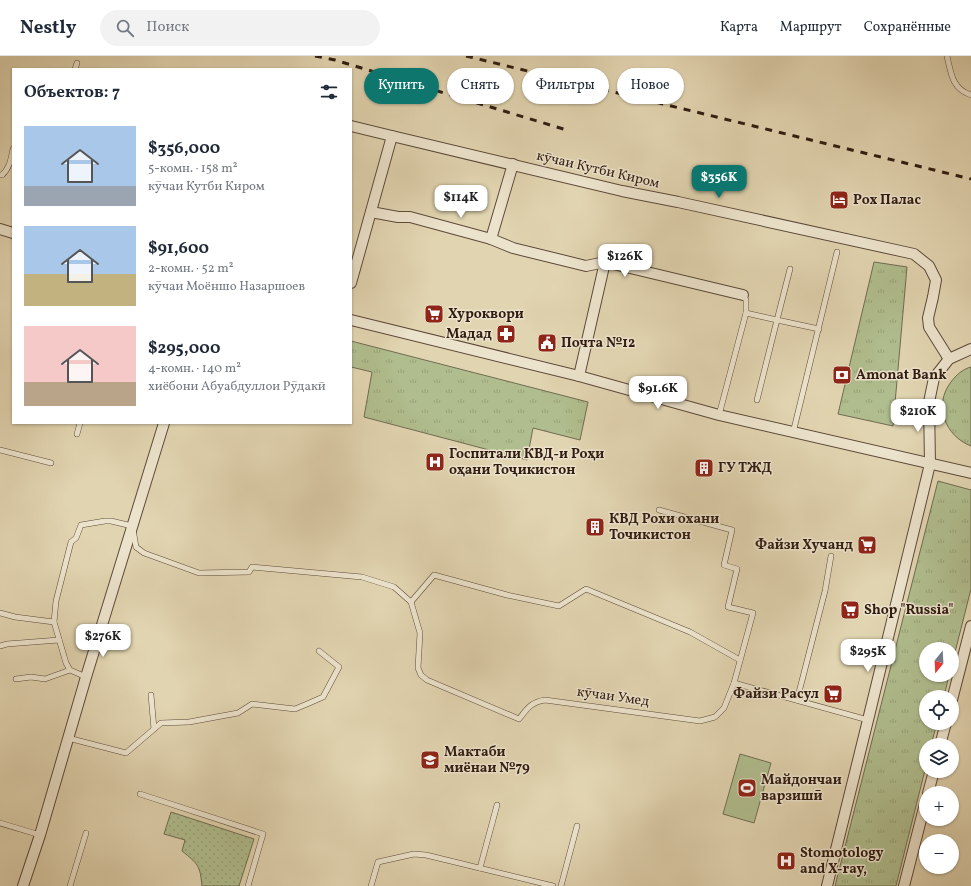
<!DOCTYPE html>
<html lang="ru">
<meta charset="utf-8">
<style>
:root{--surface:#fff;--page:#f2f2f3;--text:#1f2937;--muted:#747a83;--line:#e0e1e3;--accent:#0f766e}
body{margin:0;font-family:Vollkorn,serif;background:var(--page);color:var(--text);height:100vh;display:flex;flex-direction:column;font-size:15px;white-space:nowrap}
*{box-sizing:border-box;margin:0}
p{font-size:13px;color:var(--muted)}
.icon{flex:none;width:22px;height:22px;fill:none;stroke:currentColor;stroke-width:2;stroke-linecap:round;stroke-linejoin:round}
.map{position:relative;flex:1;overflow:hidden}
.details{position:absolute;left:12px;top:12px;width:340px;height:356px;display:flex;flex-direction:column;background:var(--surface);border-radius:0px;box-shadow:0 1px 3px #0004}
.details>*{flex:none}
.hud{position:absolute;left:364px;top:12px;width:380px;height:36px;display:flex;gap:8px}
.needle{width:26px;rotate:198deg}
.controls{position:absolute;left:919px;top:586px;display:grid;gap:8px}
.controls a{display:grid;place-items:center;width:40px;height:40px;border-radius:50%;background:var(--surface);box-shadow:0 1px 3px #0004;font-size:20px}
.price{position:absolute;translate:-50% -34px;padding:0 9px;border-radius:8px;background:#fff;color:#222;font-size:13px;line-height:26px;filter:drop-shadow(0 1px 2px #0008)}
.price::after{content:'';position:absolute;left:50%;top:24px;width:12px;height:9px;margin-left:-6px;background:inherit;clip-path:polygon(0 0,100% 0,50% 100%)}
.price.selected{background:var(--accent);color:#fff}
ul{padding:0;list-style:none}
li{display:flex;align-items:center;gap:12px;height:100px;padding:0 12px}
li span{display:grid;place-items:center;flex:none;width:112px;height:80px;border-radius:0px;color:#555}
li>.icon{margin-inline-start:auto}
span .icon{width:48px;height:48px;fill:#fffc;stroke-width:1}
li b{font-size:17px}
h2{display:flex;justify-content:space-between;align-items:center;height:48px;padding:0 12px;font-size:17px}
.tag{padding:0 14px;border-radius:18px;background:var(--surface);box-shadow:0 1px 3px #0004;font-size:14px;line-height:36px}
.tag.selected{background:var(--accent);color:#fff}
header{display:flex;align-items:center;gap:24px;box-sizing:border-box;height:56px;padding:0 20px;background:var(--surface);border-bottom:1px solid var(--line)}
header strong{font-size:19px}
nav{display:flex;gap:22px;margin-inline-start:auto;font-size:14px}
.search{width:280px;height:36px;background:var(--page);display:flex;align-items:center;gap:10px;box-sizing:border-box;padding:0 14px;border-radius:22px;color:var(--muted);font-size:15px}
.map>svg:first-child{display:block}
</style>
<header>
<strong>Nestly</strong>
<div class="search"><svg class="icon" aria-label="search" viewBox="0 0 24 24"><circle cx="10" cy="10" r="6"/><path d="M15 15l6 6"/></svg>Поиск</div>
<nav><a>Карта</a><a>Маршрут</a><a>Сохранённые</a></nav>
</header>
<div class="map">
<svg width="971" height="830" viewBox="0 0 971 830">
<defs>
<pattern id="grass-dots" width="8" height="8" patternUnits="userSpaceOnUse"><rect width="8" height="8" fill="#b0bd8e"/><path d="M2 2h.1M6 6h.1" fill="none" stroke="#98a279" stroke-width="1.8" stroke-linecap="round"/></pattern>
<pattern id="park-tufts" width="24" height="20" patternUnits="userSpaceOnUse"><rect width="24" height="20" fill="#b0bd8e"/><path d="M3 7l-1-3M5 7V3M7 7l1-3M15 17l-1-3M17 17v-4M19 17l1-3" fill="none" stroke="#98a279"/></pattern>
</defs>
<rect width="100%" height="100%" fill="#e1d4b0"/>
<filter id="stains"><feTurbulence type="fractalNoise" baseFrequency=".005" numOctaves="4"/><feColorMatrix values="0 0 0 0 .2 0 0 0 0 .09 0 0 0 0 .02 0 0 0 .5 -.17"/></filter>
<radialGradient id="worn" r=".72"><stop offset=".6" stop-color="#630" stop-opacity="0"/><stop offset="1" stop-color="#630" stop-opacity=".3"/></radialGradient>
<path fill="url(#grass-dots)" stroke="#706c50" d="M171,756L254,783L239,830H202C200,809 198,808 182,795L185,784L164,778Z"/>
<g fill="url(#park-tufts)" stroke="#706c50">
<path d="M874,206L907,211L893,370L838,358Z"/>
<path d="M351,285L588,346L580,384L533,372L527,404L364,361L372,316L351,311Z"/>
<path d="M971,311V390C945,380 933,349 951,326C956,319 963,313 971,311Z"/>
<path d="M938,425L971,434V533L952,608V593H926V619H949L944,641H926V667H937L931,689H926V710L896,830H835Z"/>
</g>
<path fill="#b0bd8e" stroke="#706c50" d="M740,698L771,707L754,767L723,758Z"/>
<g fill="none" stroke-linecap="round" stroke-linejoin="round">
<g stroke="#5d4a3a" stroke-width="6">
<g id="service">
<path d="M947,0C951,17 952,33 971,39"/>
<path d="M75,13L77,7"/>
<path d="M0,119H2C10,112 11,102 13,93"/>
<path d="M790,213L777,264L819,273"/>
<path d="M746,257L777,264L757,344"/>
<path d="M719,359L746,257V244L743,239"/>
<path d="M793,377L837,196"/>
<path d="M77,378L80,367"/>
<path d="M0,394L51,407"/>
<path d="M659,454L732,474L724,509L737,513L728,551L753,557L734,627"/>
<path d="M411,546L434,519L507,539L559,550L586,533L690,576L740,604"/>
<path d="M0,557L15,561L54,566"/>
<path d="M0,590L7,588L59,584"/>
<path d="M86,621L70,614L66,607L54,566L56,545L71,486L76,482L81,469L105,465H111L132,470L134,479L136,491L144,497L199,517L249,516L252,511L362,521L394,531L411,546L420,577L418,612L421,619L427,624L519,663C527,653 531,646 545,644L700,665L715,661L724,652L734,627L868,664"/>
<path d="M16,623L31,621L45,623L70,614"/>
<path d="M151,639L154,673"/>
<path d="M797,644L825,535L831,500"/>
<path d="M68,682L126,697L161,667L189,666L238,657L252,648L295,653L307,648L323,641L339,611L319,595"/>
<path d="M140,738L263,778L248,830"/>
<path d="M0,767L40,779"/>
<path d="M480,812L497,749"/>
<path d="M70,830L86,777"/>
<path d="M371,830L378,806L414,798L426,799L553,830"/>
<path d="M561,830L577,770"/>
</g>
</g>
<g stroke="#5d4a3a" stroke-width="12">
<g id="minor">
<path d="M351,70L392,80L351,227"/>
<path d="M392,80L622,135L678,146L914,198L929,210L936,224L933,241L928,262L929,271L949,303"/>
<path d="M371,156L398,161H410L491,183L513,108"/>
<path d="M0,173L13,177"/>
<path d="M491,183L513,192L586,210L605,206"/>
<path d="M351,264L579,320L719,359L971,417"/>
<path d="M579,320L605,206L743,239"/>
<path d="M952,644L971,570"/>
<path d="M940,689L946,667"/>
<path d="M928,737L934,715"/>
<path d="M23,830L40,779L86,621L164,367"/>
<path d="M827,830L868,664L930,408L929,346L934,322L949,303L971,293"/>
<path d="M904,830L926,744"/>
</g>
</g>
<use href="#service" stroke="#ece3cc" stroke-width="5"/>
<use href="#minor" stroke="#ece3cc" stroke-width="10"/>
<g stroke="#311c12" stroke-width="3" stroke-dasharray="7 7" stroke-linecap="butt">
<path d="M315,0L335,4L570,75"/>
<path d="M466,0L971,123"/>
</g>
</g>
<defs>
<g id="hotel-square" transform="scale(1)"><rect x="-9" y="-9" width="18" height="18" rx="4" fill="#8f2418" stroke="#ece3cc"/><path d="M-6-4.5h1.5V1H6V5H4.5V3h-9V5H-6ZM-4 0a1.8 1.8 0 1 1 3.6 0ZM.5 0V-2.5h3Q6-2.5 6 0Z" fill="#fff"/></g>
<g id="supermarket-square" transform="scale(1)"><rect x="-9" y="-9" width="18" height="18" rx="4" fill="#8f2418" stroke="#ece3cc"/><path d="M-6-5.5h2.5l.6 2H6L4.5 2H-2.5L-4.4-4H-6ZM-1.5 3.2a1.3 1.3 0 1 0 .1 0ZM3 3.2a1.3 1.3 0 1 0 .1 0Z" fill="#fff"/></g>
<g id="pharmacy-square" transform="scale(1)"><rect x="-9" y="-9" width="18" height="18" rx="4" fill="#8f2418" stroke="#ece3cc"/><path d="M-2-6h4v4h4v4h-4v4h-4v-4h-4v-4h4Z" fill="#fff"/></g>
<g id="civic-square" transform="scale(1)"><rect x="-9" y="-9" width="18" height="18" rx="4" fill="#8f2418" stroke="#ece3cc"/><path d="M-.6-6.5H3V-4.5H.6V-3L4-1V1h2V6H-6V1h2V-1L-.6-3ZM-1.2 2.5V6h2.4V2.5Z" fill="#fff"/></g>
<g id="bank-square" transform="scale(1)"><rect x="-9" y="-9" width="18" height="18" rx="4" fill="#8f2418" stroke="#ece3cc"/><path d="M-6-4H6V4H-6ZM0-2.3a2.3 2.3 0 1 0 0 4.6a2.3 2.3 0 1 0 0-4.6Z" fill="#fff"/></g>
<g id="hospital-square" transform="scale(1)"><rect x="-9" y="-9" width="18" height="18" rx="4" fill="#8f2418" stroke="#ece3cc"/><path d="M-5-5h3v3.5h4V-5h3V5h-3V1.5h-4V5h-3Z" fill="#fff"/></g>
<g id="building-square" transform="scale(1)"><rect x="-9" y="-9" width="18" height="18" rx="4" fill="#8f2418" stroke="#ece3cc"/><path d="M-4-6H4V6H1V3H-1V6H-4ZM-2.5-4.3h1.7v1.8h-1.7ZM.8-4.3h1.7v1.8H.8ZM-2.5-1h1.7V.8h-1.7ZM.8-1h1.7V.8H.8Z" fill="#fff"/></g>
<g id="school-square" transform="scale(1)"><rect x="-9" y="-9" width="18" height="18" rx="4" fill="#8f2418" stroke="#ece3cc"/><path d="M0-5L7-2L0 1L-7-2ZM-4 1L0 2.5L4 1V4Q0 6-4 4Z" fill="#fff"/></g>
<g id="stadium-square" transform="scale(1)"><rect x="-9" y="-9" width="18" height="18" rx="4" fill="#8f2418" stroke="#ece3cc"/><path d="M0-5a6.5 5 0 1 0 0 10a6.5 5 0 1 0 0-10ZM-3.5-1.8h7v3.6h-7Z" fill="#fff"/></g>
</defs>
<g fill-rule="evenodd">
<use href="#hotel-square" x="839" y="144"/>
<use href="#supermarket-square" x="434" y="258"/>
<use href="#pharmacy-square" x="506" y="278"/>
<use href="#civic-square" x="547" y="287"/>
<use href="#bank-square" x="842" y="319"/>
<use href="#hospital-square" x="435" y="406"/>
<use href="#building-square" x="704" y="412"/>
<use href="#building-square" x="595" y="471"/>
<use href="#supermarket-square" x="867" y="489"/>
<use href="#supermarket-square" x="850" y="554"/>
<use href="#supermarket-square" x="833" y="638"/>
<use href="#school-square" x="430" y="704"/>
<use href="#stadium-square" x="747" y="732"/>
<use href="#hospital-square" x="786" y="805"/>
</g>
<g text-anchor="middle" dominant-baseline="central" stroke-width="3" stroke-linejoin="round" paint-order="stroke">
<g font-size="14" fill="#311c12" stroke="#ece3cc">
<text transform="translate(598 114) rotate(13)">кӯчаи Кутби Киром</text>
<text transform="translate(613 641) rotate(8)">кӯчаи Умед</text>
</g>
<g font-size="14" font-weight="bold" fill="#311c12" stroke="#ece3cc" text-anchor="start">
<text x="853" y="144">Рох Палас</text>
<text x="448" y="258">Хуроквори</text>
<text x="492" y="278" text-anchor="end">Мадад</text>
<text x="561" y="287">Почта №12</text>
<text x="856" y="319">Amonat Bank</text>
<text x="449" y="398">Госпитали КВД-и Роҳи<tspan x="449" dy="16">оҳани Тоҷикистон</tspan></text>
<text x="718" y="412">ГУ ТЖД</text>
<text x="609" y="463">КВД Рохи охани<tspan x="609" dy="16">Точикистон</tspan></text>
<text x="853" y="489" text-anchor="end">Файзи Хучанд</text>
<text x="864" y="554">Shop "Russia"</text>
<text x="819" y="638" text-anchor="end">Файзи Расул</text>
<text x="444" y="696">Мактаби<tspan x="444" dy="16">миёнаи №79</tspan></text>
<text x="761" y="724">Майдончаи<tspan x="761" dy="16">варзишӣ</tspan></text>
<text x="800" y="797">Stomotology<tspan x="800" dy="16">and X-ray,</tspan></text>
</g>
</g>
<rect width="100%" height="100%" filter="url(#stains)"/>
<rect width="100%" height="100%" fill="url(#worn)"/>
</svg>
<div class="controls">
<a><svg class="needle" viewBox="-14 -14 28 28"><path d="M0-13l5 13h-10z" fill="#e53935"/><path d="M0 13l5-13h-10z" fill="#747a83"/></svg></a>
<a><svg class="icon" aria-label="locate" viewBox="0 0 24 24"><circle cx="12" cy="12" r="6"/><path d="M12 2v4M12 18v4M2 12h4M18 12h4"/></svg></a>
<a><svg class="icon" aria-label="layers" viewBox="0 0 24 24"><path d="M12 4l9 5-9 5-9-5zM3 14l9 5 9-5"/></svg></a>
<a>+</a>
<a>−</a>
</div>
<b class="price selected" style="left:719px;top:143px">$356K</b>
<b class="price" style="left:461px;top:163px">$114K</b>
<b class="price" style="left:625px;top:222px">$126K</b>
<b class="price" style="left:658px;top:354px">$91.6K</b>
<b class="price" style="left:918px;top:377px">$210K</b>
<b class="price" style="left:103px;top:602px">$276K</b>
<b class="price" style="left:868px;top:617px">$295K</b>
<div class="hud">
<a class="tag selected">Купить</a>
<a class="tag">Снять</a>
<a class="tag">Фильтры</a>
<a class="tag">Новое</a>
</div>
<section class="details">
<h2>Объектов: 7<svg class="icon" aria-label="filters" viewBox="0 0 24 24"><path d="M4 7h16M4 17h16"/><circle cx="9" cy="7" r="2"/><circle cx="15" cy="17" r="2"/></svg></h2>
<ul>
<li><span style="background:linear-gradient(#a9c7e8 75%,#9aa5b1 0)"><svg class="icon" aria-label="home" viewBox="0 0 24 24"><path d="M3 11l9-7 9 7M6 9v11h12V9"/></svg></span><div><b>$356,000</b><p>5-комн. · 158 m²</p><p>кӯчаи Кутби Киром</p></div></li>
<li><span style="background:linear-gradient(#a9c7e8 60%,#c2b280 0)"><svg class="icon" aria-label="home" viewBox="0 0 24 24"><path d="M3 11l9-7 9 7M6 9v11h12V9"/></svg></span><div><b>$91,600</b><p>2-комн. · 52 m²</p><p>кӯчаи Моёншо Назаршоев</p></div></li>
<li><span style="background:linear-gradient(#f6c9c9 70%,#b9a48a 0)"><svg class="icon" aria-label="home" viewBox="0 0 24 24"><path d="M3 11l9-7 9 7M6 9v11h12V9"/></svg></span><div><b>$295,000</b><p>4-комн. · 140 m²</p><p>хиёбони Абуабдуллои Рӯдакӣ</p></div></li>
</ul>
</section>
</div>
